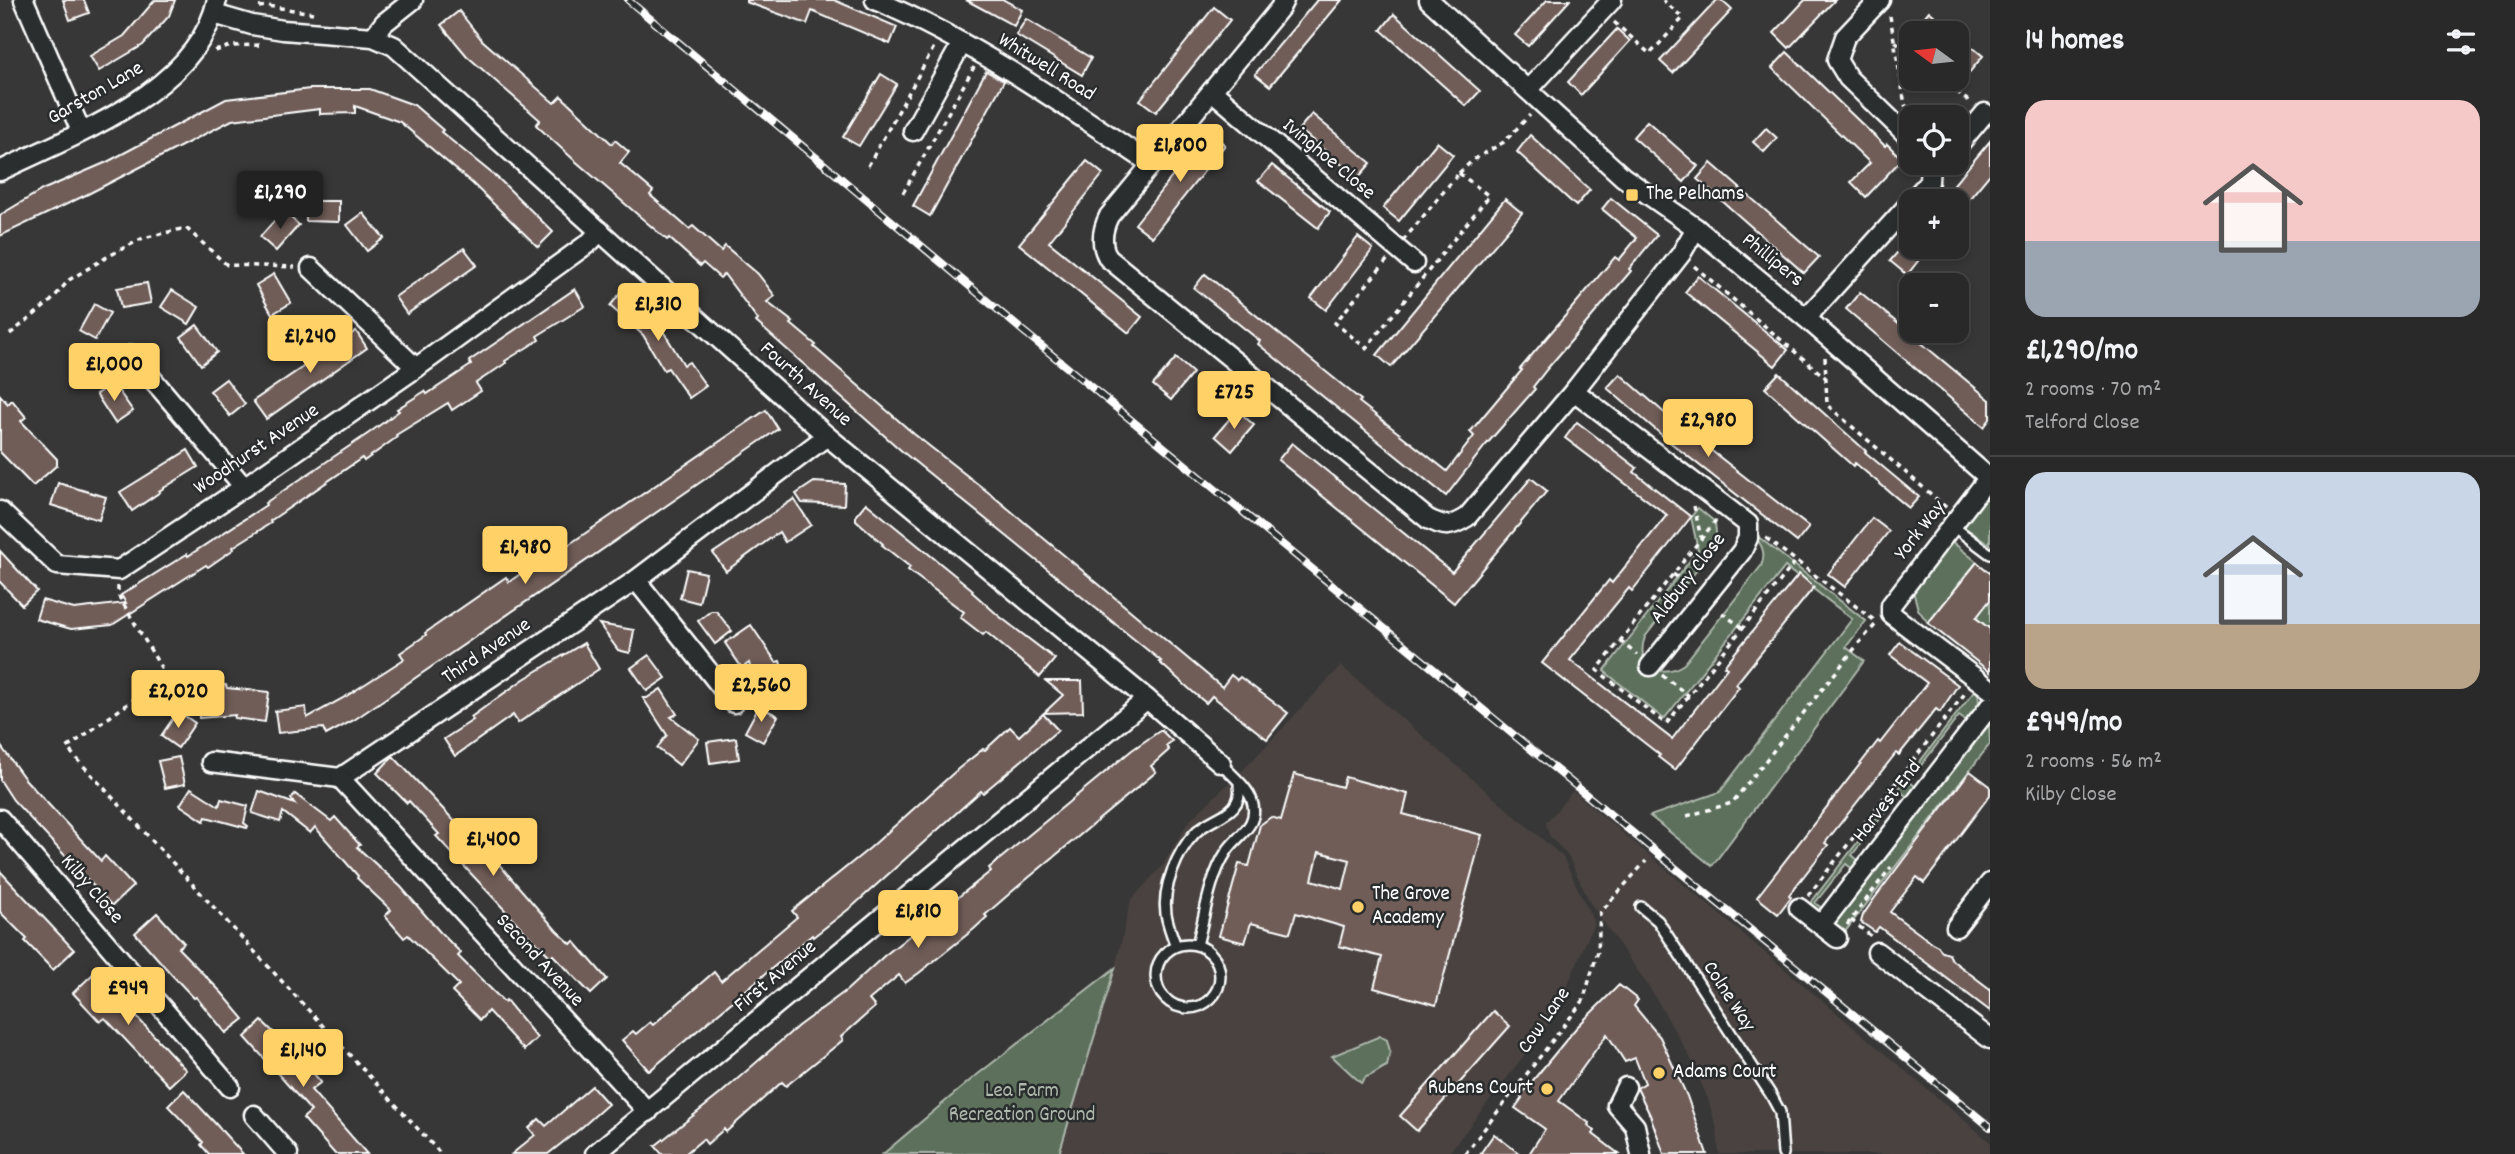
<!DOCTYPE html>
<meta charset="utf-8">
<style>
:root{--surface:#2a2929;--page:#323131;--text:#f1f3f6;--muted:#a5a6a8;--line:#464546;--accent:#ffd166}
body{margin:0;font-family:Dekko,sans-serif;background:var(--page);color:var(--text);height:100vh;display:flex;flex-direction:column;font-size:26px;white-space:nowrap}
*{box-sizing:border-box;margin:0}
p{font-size:23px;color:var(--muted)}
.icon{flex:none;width:38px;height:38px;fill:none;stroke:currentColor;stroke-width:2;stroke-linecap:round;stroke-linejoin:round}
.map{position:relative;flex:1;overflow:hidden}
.drawer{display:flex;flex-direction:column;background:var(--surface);width:525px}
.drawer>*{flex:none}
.needle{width:46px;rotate:285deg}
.fabs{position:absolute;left:1899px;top:21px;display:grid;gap:14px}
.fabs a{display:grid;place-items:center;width:70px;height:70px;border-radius:14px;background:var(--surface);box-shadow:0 4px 10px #0003,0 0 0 2px var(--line);font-size:35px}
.price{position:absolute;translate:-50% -60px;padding:0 16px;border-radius:7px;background:var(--accent);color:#111;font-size:23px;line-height:46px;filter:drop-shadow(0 2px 4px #0008)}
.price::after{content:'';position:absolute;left:50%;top:42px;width:21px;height:16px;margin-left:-10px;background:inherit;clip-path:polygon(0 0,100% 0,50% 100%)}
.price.current{background:#222;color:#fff}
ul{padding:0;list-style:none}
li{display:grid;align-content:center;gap:14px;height:371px;padding:0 35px}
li+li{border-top:2px solid var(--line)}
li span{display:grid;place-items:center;height:217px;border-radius:21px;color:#555}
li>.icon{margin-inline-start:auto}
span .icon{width:126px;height:126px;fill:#fffc;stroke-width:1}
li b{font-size:30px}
h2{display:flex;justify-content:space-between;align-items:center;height:84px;padding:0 35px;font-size:30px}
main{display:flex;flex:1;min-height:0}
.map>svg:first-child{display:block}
</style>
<main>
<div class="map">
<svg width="1990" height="1154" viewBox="0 0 1990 1154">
<rect width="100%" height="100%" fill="#383737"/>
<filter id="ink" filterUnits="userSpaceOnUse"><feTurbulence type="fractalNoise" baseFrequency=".0143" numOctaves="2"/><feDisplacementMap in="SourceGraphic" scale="14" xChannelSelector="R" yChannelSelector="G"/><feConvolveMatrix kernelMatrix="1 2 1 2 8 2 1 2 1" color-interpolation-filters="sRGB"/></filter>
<g filter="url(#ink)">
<g fill="#484241">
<path d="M1341,666L1563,857L1594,923L1554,1017L1448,1154H1059L1115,968L1131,900L1163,865L1188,822L1247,766Z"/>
<path d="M1573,791L1990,1142V1154H1719L1717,1130L1708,1099L1690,1057L1651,990L1590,903L1568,856L1549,835L1546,823Z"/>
</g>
<g fill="#5c705b" stroke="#aeb8ad" stroke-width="2">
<path d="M1990,490V544L1962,526Z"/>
<path d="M1698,508L1715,522L1717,544L1645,637C1634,666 1661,680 1684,664L1761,566C1767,552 1761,544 1752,532L1866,621L1846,647L1864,661L1712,866L1650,816L1720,792L1852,619L1785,567L1664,719L1604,671L1698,550L1691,517Z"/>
<path d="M1951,541L1977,562L1928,623L1918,609L1913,591Z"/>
<path d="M1990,600V629L1976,618Z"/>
<path d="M1976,689C1983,702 1976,711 1969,723L1959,716L1909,781L1917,788L1909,798L1901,792L1852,855L1860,862L1854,870L1846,864L1815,903L1824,910L1821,914L1809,905Z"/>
<path d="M1989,721L1990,744L1844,933L1832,924Z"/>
<path d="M1115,968L1059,1154H883L973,1078Z"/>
<path d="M1380,1036L1387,1040L1390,1051L1387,1066C1379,1069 1374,1075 1366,1077L1361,1083L1332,1056Z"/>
</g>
<g fill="#6f5d59" stroke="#fff" stroke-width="2" fill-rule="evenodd">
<path d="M63,0H84L89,13L70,20Z"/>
<path d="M155,0H175L169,16L143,45L99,71L90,56L124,36Z"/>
<path d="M746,0H834L897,27L890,44L812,11L807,24L746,2Z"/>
<path d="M966,0H1004L1022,10L1014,26Z"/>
<path d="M1317,0H1342L1270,86L1255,74Z"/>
<path d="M1547,0H1570L1528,46L1515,35Z"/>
<path d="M1717,0H1721L1732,10L1673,73L1660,61Z"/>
<path d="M1805,0H1835L1789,48L1774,33Z"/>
<path d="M1214,7L1230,20L1156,112L1140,100Z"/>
<path d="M459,11L482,40L554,103L561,96L612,144L615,140L629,152L620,163L653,191L650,195L689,229L693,226L721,251L725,246L758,274L775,296L767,302L793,322L791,324L816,345L814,347L914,434L993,496L1222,687L1231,675L1237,680L1240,677L1288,713L1267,739L1212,696L1206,703L1194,693L1159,662L1161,661L904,453L756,322L758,320L724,274L720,278L703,263L700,266L669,238L667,240L573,159L536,125L540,120L467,56L441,25Z"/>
<path d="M1929,11L1955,33H1911Z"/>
<path d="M1394,14L1480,91L1466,106L1381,30Z"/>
<path d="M1026,19L1091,58L1082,75L1016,35Z"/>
<path d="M1617,29L1630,41L1581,95L1568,82Z"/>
<path d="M1956,34L1983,56L1968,74L1956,64Z"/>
<path d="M1787,52L1885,146L1887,144L1902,159L1866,197L1851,182L1870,163L1772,68Z"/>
<path d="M986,71L1004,81L930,216L913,206Z"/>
<path d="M881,74L897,84L859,146L843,137Z"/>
<path d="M310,89H370L414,105L443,130L441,132L500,180L553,232L538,247L473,184L400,122L355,106V113L320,114V109L232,120L88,194L0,236V215L42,190L107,162L226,99Z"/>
<path d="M1312,114L1371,163L1358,178L1299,129Z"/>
<path d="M1647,121L1698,166L1684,182L1633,137Z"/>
<path d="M1766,128L1777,138L1764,152L1753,142Z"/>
<path d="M1208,131L1225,145L1152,237L1135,224Z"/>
<path d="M1530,135L1590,190L1576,206L1517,152Z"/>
<path d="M1990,141V174L1956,215V201H1940Z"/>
<path d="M1437,142L1453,155L1399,221L1383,208Z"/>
<path d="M1087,161L1103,174L1049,242L1142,317L1129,333L1019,244Z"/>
<path d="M1711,163L1819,257L1804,273L1697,179Z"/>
<path d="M1272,165L1330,212L1318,228L1258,181Z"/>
<path d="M1611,198L1657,235L1629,269L1631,271L1547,369L1533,387L1535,389L1485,446L1446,496L1258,344L1260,341L1194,288L1205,274L1361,400L1359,402L1447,471L1474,436L1470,432L1522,370L1520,369L1615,257L1619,260L1637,238L1602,209Z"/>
<path d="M1505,199L1522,213L1391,367L1377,355Z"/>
<path d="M306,201H339V222L306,221Z"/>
<path d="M283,211L299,225L276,251L260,237Z"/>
<path d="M363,213L384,238L367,251L347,225Z"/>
<path d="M1358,237L1373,249L1326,310L1311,298Z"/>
<path d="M1902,247H1929L1907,275L1890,261Z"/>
<path d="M464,248L477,265L407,314L395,297Z"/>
<path d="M274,274L291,303L272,314L256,285Z"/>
<path d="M1698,276L1788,350L1775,366L1685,292Z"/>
<path d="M147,283L151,303L121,308L117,288Z"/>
<path d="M575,289L585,306L537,336L539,340L505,361L506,363L476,383L481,391L452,410L448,403L396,435L397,437L364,461L362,458L270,521L271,523L233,547L234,549L208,567L206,565L112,625L71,629L36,619L42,600L74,609L126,603L121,595L187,554L188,556L266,505L265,503L369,433L399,411L397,409L425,391L427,394L471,365L469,361Z"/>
<path d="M172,290L199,307L189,324L161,307Z"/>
<path d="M623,290L655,318L684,365L689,362L706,386L689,398L668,368L664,370L643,335L610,306Z"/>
<path d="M1860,292L1990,400V419L1984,427L1846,309Z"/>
<path d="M94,304L110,313L95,340L79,331Z"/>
<path d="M197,325L217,352L201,365L181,337Z"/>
<path d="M356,331L367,348L266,419L253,401Z"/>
<path d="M92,351L99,382L79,386L72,355Z"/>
<path d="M1176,358L1193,373L1171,400L1153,385Z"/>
<path d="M1779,373L1866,451L1865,452L1919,497L1909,508L1855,463L1853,466L1765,388Z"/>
<path d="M1620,374L1676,423L1809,527L1797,542L1671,443L1607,388Z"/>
<path d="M226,379L245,404L230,416L210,391Z"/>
<path d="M113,383L133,411L115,423L96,394Z"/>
<path d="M0,395L8,404L12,400L26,417L21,421L57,459V465L33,486L0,452Z"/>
<path d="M766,410L778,429L354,720L326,735L323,728L278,733L275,711L306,707L307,718L345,697L404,659L400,653L426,635L425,633L506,577L509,582L541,559L542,561L571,543Z"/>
<path d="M1237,410L1254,425L1232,451L1215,436Z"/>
<path d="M1577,422L1637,468L1634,472L1691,517L1632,591L1629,588L1570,660L1672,739L1727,668L1724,666L1799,574L1814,587L1736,684L1739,687L1675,770L1658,757L1660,755L1542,663L1609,580L1612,583L1667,515L1565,438Z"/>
<path d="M1292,443L1452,572L1531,478L1547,491L1454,603L1278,460Z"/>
<path d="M188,450L198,467L159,491L160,492L132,511L120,492Z"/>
<path d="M814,482L845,484L844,505L802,503L796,494Z"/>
<path d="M58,483L106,497L99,520L51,505Z"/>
<path d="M794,499L811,525L785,542L779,532L726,571L713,553Z"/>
<path d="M866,503L973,590L972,592L999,616L1055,659L1040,677L986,632L983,635L960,617L964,612L908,570L910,567L882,545L883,544L856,520V515Z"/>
<path d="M1872,518L1889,531L1845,587L1828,574Z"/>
<path d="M0,551L37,591L22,605L0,582Z"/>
<path d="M1977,562L1990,573V600L1976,618L1990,629V672L1928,623Z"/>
<path d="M687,569L706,573L699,603L680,598Z"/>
<path d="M711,611H716L732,631L715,644L698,621Z"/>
<path d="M599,624L634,630L630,653L618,650Z"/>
<path d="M751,625L776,662L780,661L788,689L764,697L774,679L755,684L749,663L742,668L725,643Z"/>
<path d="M1900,642L1958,685L1940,712L1936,709L1899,755L1896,753L1825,843L1828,845L1789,895L1791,897L1778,914L1757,897L1878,741L1880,743L1927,683L1890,655Z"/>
<path d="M584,643L599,669L518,723L513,715L455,756L444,739L473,720L471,717L524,679Z"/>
<path d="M649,655L666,678L647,691L631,668Z"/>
<path d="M1046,681H1082L1083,712L1044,713L1063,695Z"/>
<path d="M226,685L227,688L269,692L265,722L234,718L235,715L199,718L197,688Z"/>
<path d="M661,689L677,714L671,717L699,739L679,765L657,748L667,735L643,698H647Z"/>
<path d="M759,706L778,716L763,742L745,732Z"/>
<path d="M178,711L195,723L178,748L161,736Z"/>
<path d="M1043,714L1058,730L983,793L981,791L854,905L813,937L812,935L649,1071L622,1040L633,1031L636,1034L650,1022L653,1025L714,972L721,981L797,917L792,911L870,848L958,769L983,749L985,750L1010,727L1019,736Z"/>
<path d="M1161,730L1172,741L1166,746L1169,750L1151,766L1156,772L1015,889L985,915L987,917L974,929L919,973L905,983L899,975L869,1000L875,1007L841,1037L843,1040L786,1086L782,1082L726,1132L724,1129L707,1144L703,1139L685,1154H662L655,1146L665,1138L719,1095L798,1026L847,990L884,956L957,898L991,871L989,868L1132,750Z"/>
<path d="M736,738L739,759L710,763L707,742Z"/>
<path d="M0,745L25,779L101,861L105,856L133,886L112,906L13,800L0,780Z"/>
<path d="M393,756L475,843L498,863L556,930L571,944L574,941L607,979L591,994L553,955L551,957L528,935L436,836L439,834L409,801L407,803L377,773Z"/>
<path d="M179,757L185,784L165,788L158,761Z"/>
<path d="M1970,771L1990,786V795L1924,883L1917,877L1890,912L1932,943L1938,946L1942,952L1949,954L1952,960L1990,989V1011L1879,927L1875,932L1861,922L1863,915L1874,899Z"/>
<path d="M1294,774L1342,787L1345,777L1408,794L1403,814L1482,835L1436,1005L1374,988L1382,957L1339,946L1344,927L1296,913L1290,933L1251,923L1245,943L1219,936L1239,864L1249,866L1260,825L1271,817L1281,820ZM1319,852L1350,860L1343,889L1312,880Z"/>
<path d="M191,788L219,806L221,799L248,806L244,823L248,826L247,828L206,817L204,821L180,805Z"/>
<path d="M259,791L295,804L291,799L295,794L331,821L335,817L360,845L357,847L401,887L440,932L461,953L458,956L504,1002L506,1000L537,1038L524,1050L488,1011L480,1020L452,992L459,985L408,935L404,938L385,916L391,910L357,878L358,876L315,827L310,833L283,812L280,822L252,813Z"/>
<path d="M0,871L74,950L53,970L25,941L27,939L0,912Z"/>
<path d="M157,913L184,943L178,948L222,993L244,1019L226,1033L196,997L194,998L172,975L135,933Z"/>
<path d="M95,972L186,1070L169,1086L105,1018L100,1022L73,993Z"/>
<path d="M1619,985L1638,1000L1634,1006L1660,1037L1687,1096L1707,1154H1664L1650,1115L1637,1088L1645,1083L1635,1058L1625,1062L1607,1034L1559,1101L1589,1123L1588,1125L1595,1131L1593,1134L1619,1154H1529L1545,1129L1515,1108L1522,1098L1520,1096L1576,1028Z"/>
<path d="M1493,1011L1510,1026L1417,1131L1400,1116Z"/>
<path d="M262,1021L301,1059L321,1082L311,1090L367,1154H335L303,1118L311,1111L245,1037Z"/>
<path d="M592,1086L608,1104L581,1128L548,1154H512L535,1135L529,1128L539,1119L546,1126Z"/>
<path d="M184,1090L213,1121L243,1154H209L201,1145L203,1142L168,1106Z"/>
<path d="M1494,1134L1520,1154H1480Z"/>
</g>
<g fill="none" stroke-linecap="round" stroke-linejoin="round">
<g stroke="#fff" stroke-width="14">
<g id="lane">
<path d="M1954,527L1990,554"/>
<path d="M1641,907L1658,921L1771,1095L1780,1112L1783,1154"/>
<circle cx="1188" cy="976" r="32"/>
<path d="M1197,945C1205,915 1209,878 1227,851C1237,835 1260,826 1252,801C1248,787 1230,774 1221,763"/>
<path d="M1176,946C1172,936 1168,925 1166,914C1162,888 1177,852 1195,833C1211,816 1244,815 1239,785"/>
</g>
</g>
<g stroke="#fff" stroke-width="23">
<g id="street">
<path d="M24,0L81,131"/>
<path d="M875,0C974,42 1063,104 1151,164"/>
<path d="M1284,0L1280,8L1109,216C1102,230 1100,244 1108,258L1428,519C1446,527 1449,528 1467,517L1574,391L1681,254L1696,228"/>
<path d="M1429,0L1623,177L1696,228L1806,318L1989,478"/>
<path d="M1880,0L1845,37L1837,60L1848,78L1911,139"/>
<path d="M214,14L252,25L283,30L373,37L394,46L827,436L1147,699L1221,763"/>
<path d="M373,37L384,23L413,0"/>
<path d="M1528,90L1612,0"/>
<path d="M1212,91L1414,263"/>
<path d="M913,131L962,43"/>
<path d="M1956,148L1985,113"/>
<path d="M0,171C75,134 197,92 217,0"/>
<path d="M1912,201L1929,182L1930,163"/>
<path d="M311,268L416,368"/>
<path d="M1806,318L1911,202"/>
<path d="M132,355L244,487"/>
<path d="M1574,391L1748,524V538L1742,551L1650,666"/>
<path d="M1990,476L1891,605V614L1990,689"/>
<path d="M0,511L57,565L119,570L244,487L416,368L590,242L600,231"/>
<path d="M636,580L734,703"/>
<path d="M211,762L340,778"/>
<path d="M340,778L636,580L827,436"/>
<path d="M340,778L648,1112"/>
<path d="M0,819L230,1087"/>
<path d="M1799,908L1837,938"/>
<path d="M1821,925L1990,706"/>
<path d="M1956,927L1990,883"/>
<path d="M1877,952L1990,1039"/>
<path d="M1626,1087L1617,1105L1635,1126L1641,1154"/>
<path d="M254,1115L288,1154"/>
<path d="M595,1154L1147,699"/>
</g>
</g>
<g stroke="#fff" stroke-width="3.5" stroke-dasharray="5 5" stroke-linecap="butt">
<path d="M259,7L267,6L313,13"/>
<path d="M1890,16L1905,105L1915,114L1911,117"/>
<path d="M1614,22L1650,54L1683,18L1663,0"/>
<path d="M1895,41L1911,54"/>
<path d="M215,51L231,46L259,45"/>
<path d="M1941,79L1972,104"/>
<path d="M868,166L934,47"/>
<path d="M1459,173L1489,196L1366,348L1335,323Z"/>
<path d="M1459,173L1473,160L1504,142L1530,115"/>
<path d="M903,193L974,67"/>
<path d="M1694,266L1826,378"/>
<path d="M10,334L50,302L69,280L107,257L143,238L186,228L227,265L295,267"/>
<path d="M1825,357L1827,405L1947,508"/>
<path d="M1694,506L1701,538"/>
<path d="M1716,520L1597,670L1666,724L1796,561"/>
<path d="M1766,538L1874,620"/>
<path d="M1673,574L1686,583"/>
<path d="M118,586V595L166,676L67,748L441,1154"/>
<path d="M1722,613L1743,628"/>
<path d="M1620,641L1637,655"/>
<path d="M1662,675L1689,696"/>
<path d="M1687,816L1732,803L1859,643L1877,623"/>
<path d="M1808,896L1966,692"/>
<path d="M1851,920L1871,936"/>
<path d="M1847,925L1891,867"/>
<path d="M1465,1154L1583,1001L1598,951L1600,913L1646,861"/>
</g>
<use href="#lane" stroke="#2a2d2e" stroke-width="9"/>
<use href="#street" stroke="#2a2d2e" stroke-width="18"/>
<g stroke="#fff" stroke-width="8">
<path id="rail" d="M628,0L1023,331L1990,1127"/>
</g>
<use href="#rail" stroke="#2a2d2e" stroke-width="5" stroke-dasharray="16" stroke-linecap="butt"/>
</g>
</g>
<g fill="#ffd166" stroke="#2a2d2e" stroke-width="2.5">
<rect x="1625" y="188" width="14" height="14" rx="3.5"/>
<circle cx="1358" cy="907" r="7"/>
<circle cx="1659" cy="1073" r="7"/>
<circle cx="1547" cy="1089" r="7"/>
</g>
<g text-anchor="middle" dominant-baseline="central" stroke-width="5" stroke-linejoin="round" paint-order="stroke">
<g font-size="21" fill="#fff" stroke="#2a2d2e">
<text transform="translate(1046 68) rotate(32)">Whitwell Road</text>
<text transform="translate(96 94) rotate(-30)">Garston Lane</text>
<text transform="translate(1328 160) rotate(40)">Ivinghoe Close</text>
<text transform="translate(1772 261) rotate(39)">Phillipers</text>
<text transform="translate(805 385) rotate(42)">Fourth Avenue</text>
<text transform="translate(257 450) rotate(-34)">Woodhurst Avenue</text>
<text transform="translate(1921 531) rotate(-52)">York Way</text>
<text transform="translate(1689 579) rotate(-52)">Aldbury Close</text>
<text transform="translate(487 652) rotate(-34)">Third Avenue</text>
<text transform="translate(1888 802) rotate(-52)">Harvest End</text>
<text transform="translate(91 890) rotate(49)">Kilby Close</text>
<text transform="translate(539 961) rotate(47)">Second Avenue</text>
<text transform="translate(776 977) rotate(-40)">First Avenue</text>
<text transform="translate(1728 997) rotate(57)">Colne Way</text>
<text transform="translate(1545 1021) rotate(-55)">Cow Lane</text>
</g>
<g font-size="21" fill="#fff" stroke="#2a2d2e" text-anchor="start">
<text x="1646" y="195">The Pelhams</text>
<text x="1372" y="895">The Grove<tspan x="1372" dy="24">Academy</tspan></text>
<text x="1673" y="1073">Adams Court</text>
<text x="1533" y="1089" text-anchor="end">Rubens Court</text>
</g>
<g font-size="21" fill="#aeb8ad" stroke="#2a2d2e">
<text x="1022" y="1092">Lea Farm<tspan x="1022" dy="24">Recreation Ground</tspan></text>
</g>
</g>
</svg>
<div class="fabs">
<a><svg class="needle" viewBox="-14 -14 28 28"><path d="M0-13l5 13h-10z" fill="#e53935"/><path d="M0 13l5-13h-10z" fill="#a5a6a8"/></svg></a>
<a><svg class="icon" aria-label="locate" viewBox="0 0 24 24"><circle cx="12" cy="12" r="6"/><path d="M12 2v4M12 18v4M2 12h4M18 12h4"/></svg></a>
<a>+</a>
<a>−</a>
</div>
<b class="price" style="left:1180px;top:184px">£1,800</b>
<b class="price current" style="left:280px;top:231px">£1,290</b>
<b class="price" style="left:658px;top:343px">£1,310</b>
<b class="price" style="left:310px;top:375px">£1,240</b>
<b class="price" style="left:114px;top:403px">£1,000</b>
<b class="price" style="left:1234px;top:431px">£725</b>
<b class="price" style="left:1708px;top:459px">£2,980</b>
<b class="price" style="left:525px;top:586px">£1,980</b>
<b class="price" style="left:761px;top:724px">£2,560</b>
<b class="price" style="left:178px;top:730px">£2,020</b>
<b class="price" style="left:493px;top:878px">£1,400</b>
<b class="price" style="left:918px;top:950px">£1,810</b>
<b class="price" style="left:128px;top:1027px">£949</b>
<b class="price" style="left:303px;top:1089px">£1,140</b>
</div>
<section class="drawer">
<h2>14 homes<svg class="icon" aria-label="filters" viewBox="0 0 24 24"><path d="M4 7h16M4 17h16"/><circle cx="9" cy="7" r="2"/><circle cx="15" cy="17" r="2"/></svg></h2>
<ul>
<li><span style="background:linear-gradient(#f6c9c9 65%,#9aa5b1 0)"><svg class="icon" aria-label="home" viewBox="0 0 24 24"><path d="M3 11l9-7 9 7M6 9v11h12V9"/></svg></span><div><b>£1,290/mo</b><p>2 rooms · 70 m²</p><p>Telford Close</p></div></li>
<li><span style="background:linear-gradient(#c9d6e8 70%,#b9a48a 0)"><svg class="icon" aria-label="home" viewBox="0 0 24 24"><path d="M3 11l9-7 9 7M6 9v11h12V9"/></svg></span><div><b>£949/mo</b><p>2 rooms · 56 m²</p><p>Kilby Close</p></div></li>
</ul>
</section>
</main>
